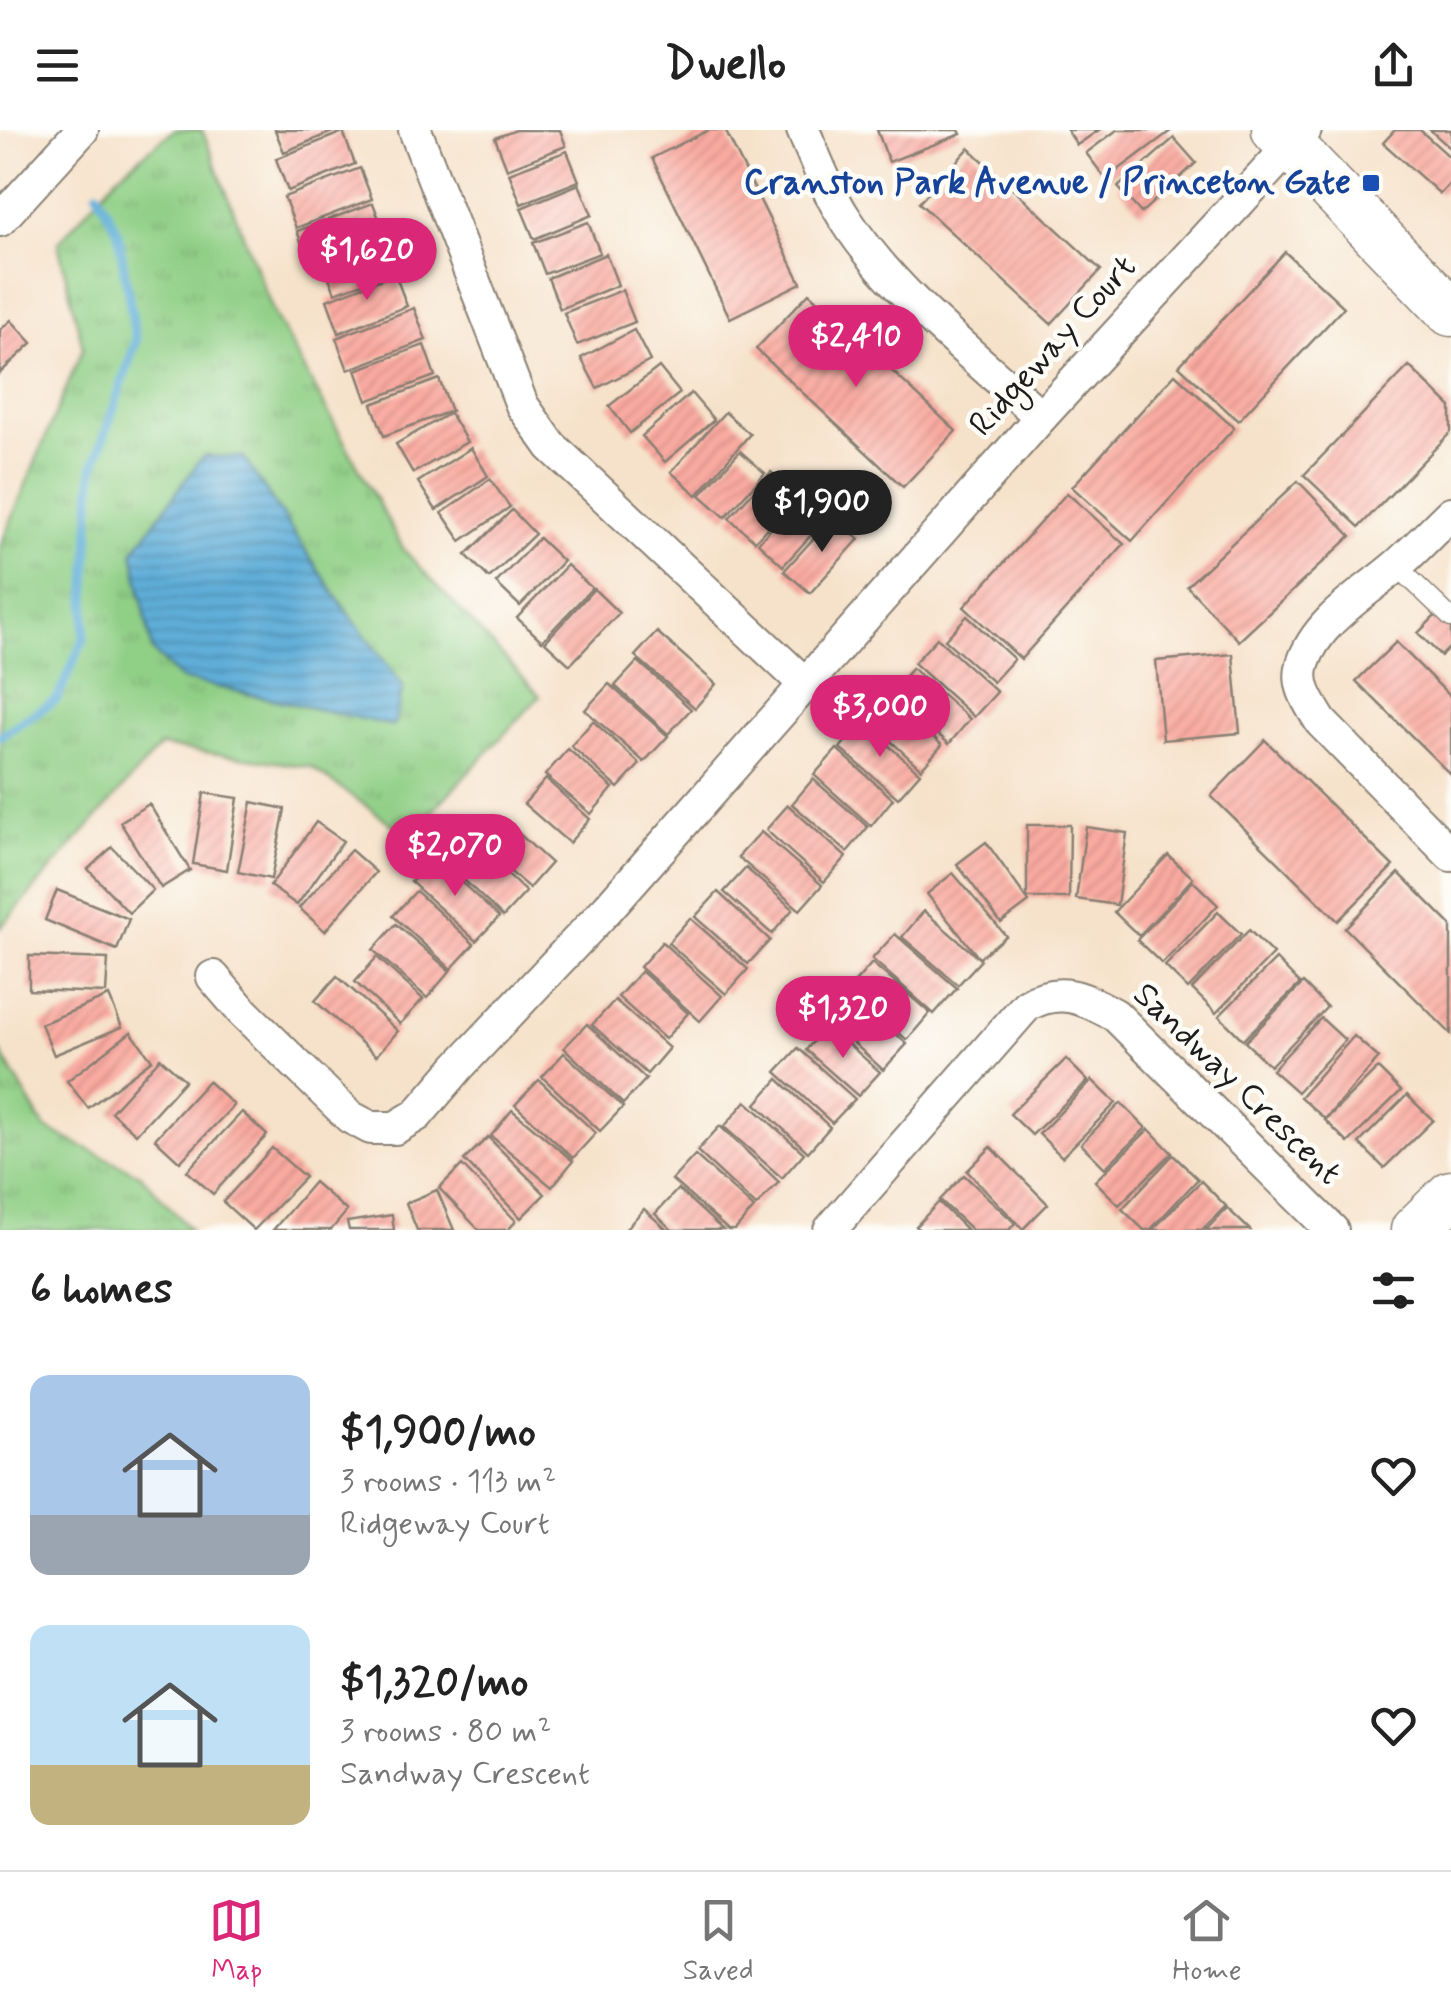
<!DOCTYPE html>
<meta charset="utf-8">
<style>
:root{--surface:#fff;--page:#f2f2f2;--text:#222;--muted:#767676;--line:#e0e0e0;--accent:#db2777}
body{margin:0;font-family:Mynerve,sans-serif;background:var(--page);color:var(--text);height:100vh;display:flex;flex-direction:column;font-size:38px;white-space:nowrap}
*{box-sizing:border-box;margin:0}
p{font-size:32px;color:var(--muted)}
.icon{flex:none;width:55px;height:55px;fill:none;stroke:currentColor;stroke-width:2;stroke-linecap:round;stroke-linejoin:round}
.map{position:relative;height:1100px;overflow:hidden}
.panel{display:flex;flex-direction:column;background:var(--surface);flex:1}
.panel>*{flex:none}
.price{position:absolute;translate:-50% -85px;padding:0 22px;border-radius:35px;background:var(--accent);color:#fff;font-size:32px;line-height:65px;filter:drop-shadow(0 2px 5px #0008)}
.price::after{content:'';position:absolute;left:50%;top:60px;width:30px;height:22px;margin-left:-15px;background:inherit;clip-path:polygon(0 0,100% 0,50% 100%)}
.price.active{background:#222;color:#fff}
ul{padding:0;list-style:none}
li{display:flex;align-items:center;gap:30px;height:250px;padding:0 30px}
li span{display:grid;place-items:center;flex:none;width:280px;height:200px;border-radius:20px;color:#555}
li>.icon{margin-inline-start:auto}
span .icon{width:120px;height:120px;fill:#fffc;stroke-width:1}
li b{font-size:42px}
h2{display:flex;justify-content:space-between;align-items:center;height:120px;padding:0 30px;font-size:42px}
header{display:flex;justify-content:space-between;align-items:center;height:130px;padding:0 30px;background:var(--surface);font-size:45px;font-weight:700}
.tab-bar{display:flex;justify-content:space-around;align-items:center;height:140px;border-top:2px solid var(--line);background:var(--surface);font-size:28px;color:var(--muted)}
.tab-bar a{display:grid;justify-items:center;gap:5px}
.tab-bar .active{color:var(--accent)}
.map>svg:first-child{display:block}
</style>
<header><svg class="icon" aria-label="menu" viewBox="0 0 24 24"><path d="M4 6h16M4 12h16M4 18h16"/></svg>Dwello<svg class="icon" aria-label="share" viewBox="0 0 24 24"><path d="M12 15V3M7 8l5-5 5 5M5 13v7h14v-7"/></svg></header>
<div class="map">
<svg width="1451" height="1100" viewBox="0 0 1451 1100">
<defs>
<pattern id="park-tufts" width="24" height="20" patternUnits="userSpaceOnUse" patternTransform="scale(2.5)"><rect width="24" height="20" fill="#90cf86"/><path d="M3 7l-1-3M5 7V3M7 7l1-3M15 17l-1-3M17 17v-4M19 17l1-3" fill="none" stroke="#7cb173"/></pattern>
<pattern id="water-rules" width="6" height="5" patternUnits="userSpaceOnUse" patternTransform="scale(2.5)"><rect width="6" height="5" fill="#5faed9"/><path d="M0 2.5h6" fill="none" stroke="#4e8daf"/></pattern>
<pattern id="building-hatch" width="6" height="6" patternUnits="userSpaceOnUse" patternTransform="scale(2.5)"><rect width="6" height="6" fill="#faaaa0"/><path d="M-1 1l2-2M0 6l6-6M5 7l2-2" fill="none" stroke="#d69289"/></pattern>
</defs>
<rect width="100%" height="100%" fill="#fdfcf7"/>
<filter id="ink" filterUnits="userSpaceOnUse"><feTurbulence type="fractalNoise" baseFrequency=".01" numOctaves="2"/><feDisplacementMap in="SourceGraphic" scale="20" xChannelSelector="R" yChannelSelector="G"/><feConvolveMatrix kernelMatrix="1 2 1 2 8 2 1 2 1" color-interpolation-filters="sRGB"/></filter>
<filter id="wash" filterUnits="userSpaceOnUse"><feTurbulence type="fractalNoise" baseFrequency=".0048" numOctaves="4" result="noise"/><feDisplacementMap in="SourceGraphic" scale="40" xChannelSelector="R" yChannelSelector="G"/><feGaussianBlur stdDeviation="2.25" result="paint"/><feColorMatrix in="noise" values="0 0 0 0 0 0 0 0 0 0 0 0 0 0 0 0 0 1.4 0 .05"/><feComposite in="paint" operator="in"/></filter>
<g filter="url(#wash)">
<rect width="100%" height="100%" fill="#f6e2ca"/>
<g fill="url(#park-tufts)" stroke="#567651" stroke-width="2.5">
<path d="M174,0H202L275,186L404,420L540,566L409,706L311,637L160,616L0,798V417L83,218L58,113L117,46Z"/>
<path d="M0,921L45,998L141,1045L190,1100H0Z"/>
</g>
<path fill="url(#water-rules)" stroke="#3e657a" stroke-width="2.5" d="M203,326L243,327L343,476L403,556L394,596L181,549L152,521L133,422Z"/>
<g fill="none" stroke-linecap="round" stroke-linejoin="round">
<path stroke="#5faed9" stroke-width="9" d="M0,606L57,569L84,509L93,340L136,211L118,102L97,62"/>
</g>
<g id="blocks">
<g fill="url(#building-hatch)">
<path d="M275,0H337L284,22Z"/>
<path d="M516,0H560L566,16L507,39L495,8Z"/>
<path d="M709,0H725L801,153L730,188L652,28Z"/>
<path d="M877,0H959L961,4L889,32Z"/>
<path d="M1067,0H1099L1077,15Z"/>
<path d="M1117,0H1172L1106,49L1086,23Z"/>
<path d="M1395,0H1420L1451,28V52L1440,64L1383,13Z"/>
<path d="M1430,0H1451V19Z"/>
<path d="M343,2L355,34L288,61L276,29Z"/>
<path d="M1174,8L1196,33L1141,83L1118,57Z"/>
<path d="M969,18L1101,140L1051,194L919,73Z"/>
<path d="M567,21L579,51L521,74L509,43Z"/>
<path d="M360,38L372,69L296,98L284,67Z"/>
<path d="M579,54L592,85L534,109L521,78Z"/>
<path d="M373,73L385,105L309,133L297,101Z"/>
<path d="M588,92L600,123L545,144L533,113Z"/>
<path d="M382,111L394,142L335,163L323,132Z"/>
<path d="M1285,122L1344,177L1238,291L1179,236Z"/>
<path d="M606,124L618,155L560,179L548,148Z"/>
<path d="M395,144L407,176L339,203L327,170Z"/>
<path d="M622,160L635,192L577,215L564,183Z"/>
<path d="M809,163L956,301L903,357L756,219Z"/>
<path d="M414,178L426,210L348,240L336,208Z"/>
<path d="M11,190L32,213L0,243V200Z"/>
<path d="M634,200L650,231L597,258L581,228Z"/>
<path d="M424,215L435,246L367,271L356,240Z"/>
<path d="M1409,236L1451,277V302L1359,397L1304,345Z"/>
<path d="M659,237L680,263L630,303L609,276Z"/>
<path d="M1175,244L1234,298L1132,411L1072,357Z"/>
<path d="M439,249L451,281L384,306L372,274Z"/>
<path d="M691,263L714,290L665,332L642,306Z"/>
<path d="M725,282L750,304L697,365L671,342Z"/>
<path d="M450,283L467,312L413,343L396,314Z"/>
<path d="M471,318L488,346L436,380L418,352Z"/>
<path d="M740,321L765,343L725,387L700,365Z"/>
<path d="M771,342L797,365L755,411L729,388Z"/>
<path d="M490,349L510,377L461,411L442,383Z"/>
<path d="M1298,351L1351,406L1239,511L1187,456Z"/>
<path d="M807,359L832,382L783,436L758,413Z"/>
<path d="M1067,363L1124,414L1021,529L964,477Z"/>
<path d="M512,380L535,404L489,448L466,425Z"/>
<path d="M834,386L859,409L810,463L784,441Z"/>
<path d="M539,408L563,431L520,476L496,453Z"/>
<path d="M567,435L592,458L542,511L517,488Z"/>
<path d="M594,459L619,483L570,535L545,512Z"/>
<path d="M1440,481L1451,492V516L1441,526L1418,503Z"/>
<path d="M967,486L1014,529L993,552L945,510Z"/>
<path d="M657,502L716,554L695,578L635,526Z"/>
<path d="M937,508L997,562L974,587L914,533Z"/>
<path d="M1396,512L1451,567V645L1356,551Z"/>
<path d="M1233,524L1240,603L1163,610L1156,531Z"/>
<path d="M638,531L691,579L668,604L615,556Z"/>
<path d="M912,538L970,589L949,614L891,562Z"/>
<path d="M609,554L668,606L644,632L585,580Z"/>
<path d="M889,566L942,615L921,639L867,589Z"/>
<path d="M593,591L640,634L618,658L571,616Z"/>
<path d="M862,592L920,643L898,668L840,618Z"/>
<path d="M1265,610L1393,736L1338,791L1211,666Z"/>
<path d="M568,619L613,658L591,684L545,645Z"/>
<path d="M837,619L893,669L871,696L814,645Z"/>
<path d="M546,649L590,689L569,713L524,674Z"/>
<path d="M813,649L868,697L847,722L792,674Z"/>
<path d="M204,663L238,668L227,740L193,734Z"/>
<path d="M252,672L285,679L271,749L238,742Z"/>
<path d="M149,674L190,740L161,758L120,692Z"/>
<path d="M788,675L846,727L824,752L766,700Z"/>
<path d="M504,690L551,733L529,758L481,716Z"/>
<path d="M316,692L343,711L297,775L270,756Z"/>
<path d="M1027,695H1070L1069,768H1027Z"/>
<path d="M1086,697L1127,703L1117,775L1076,769Z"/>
<path d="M761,702L822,755L800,780L738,727Z"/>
<path d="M469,709L526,762L503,787L446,733Z"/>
<path d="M986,712L1029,772L1001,793L957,734Z"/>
<path d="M112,717L153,760L129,783L88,739Z"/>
<path d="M351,720L376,742L325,801L299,778Z"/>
<path d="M1168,725L1193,748L1139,806L1114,782Z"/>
<path d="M434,727L499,787L476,811L411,752Z"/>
<path d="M746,738L793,779L772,804L724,762Z"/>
<path d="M953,743L1006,806L979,828L927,764Z"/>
<path d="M1399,743L1451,795V904L1345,798Z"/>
<path d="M1193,751L1218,775L1162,834L1137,810Z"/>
<path d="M57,760L129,789L117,820L45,790Z"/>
<path d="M416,761L474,814L451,839L393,786Z"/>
<path d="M718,762L770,810L748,834L695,787Z"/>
<path d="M924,781L981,830L958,855L902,807Z"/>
<path d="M1218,782L1241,804L1188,859L1165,836Z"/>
<path d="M690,788L748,839L726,864L668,813Z"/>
<path d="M396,794L450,841L427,868L373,820Z"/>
<path d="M1249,800L1273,824L1216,883L1192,859Z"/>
<path d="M895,804L957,858L934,884L872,829Z"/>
<path d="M662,812L722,866L700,891L640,837Z"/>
<path d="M29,826L108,829L106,863L29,860Z"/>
<path d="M377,827L423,869L400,894L355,852Z"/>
<path d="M1276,829L1300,854L1243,910L1219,886Z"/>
<path d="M872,833L930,883L907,910L849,859Z"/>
<path d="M641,841L688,883L665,909L618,867Z"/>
<path d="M337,846L398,901L376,926L315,871Z"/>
<path d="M1303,853L1327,877L1270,936L1245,912Z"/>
<path d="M845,858L907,914L883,940L822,884L832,872L823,881L817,875L827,863L835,870Z"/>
<path d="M109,866L122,897L54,925L41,894Z"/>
<path d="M615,870L669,918L647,944L592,895Z"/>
<path d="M1321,888L1345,910L1297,962L1272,940Z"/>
<path d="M587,894L646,949L623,974L564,918Z"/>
<path d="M827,895L880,942L858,966L806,920Z"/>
<path d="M131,902L152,930L88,978L67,951Z"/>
<path d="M1354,906L1379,928L1325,989L1300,967Z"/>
<path d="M798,918L855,969L832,993L776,942Z"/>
<path d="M564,923L623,977L600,1001L542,947Z"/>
<path d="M160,928L185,950L136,1004L111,982Z"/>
<path d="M1066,929L1088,951L1032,1005L1010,984Z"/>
<path d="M1378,938L1401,961L1348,1013L1325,990Z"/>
<path d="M778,949L830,997L808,1022L756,974Z"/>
<path d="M539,950L596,1003L573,1028L515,975Z"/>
<path d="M1092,950L1116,973L1062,1027L1039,1004Z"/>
<path d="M208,951L234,975L180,1032L155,1009Z"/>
<path d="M1407,965L1433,990L1384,1038L1359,1013Z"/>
<path d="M746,971L804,1023L782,1048L724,997Z"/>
<path d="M1121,973L1146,998L1105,1038L1081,1014Z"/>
<path d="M512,980L573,1031L552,1057L491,1006Z"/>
<path d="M242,982L267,1005L213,1064L187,1041Z"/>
<path d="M720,996L779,1052L756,1076L697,1021Z"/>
<path d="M1149,999L1172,1023L1119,1075L1095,1051Z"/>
<path d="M488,1007L545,1064L521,1088L464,1030Z"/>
<path d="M991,1017L1048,1074L1023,1099L967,1041Z"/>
<path d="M272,1018L305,1047L254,1100L223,1072Z"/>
<path d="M695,1025L754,1078L735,1100H728L672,1050Z"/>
<path d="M1173,1025L1198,1049L1150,1100H1144L1122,1079Z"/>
<path d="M462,1035L516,1091L508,1100H479L439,1058Z"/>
<path d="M964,1045L1015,1093L1009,1100H972L940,1070Z"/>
<path d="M1201,1051L1226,1076L1202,1100H1152Z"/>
<path d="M314,1052L347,1081L331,1100H273Z"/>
<path d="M678,1059L723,1100H672L655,1084Z"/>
<path d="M437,1060L454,1100H417L406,1073Z"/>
<path d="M939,1072L967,1100H919L916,1096Z"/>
<path d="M1227,1078L1250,1100H1206Z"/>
<path d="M644,1079L667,1100H625Z"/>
<path d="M392,1085L394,1100H349L347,1092Z"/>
</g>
</g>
</g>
<g filter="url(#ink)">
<use href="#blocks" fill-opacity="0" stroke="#897f73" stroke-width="2.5"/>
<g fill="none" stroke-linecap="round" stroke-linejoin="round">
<g stroke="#897f73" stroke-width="21">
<path id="lane" d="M1397,436L1451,488"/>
</g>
<g stroke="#897f73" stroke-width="36">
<g id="street">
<path d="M415,0L522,275L551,316L805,554"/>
<path d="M803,0C816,30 828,63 846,90C894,165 976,227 1041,287"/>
<path d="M0,90L82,0"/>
<path d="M1451,383C1432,401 1414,421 1394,438C1362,465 1316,492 1303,534C1296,556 1311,575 1321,592L1451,725"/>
<path d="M213,847L243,882L350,987L371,998H395L417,985L459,936L608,778L1041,287L1305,0"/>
<path d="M830,1100L1027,875C1060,856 1084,868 1115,885L1332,1100"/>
</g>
</g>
<g stroke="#897f73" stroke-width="51">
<g id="secondary">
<path d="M1276,0L1451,182"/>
<path d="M1415,1100L1451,1065"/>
</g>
</g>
<use href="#lane" stroke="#fff" stroke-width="18"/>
<use href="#street" stroke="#fff" stroke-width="32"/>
<use href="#secondary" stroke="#fff" stroke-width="48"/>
</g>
</g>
<rect fill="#1a4fb4" stroke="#fdfcf7" stroke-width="4" x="1361" y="43" width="20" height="20" rx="5"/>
<g text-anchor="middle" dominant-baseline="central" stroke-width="9" stroke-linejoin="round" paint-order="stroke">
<g font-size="35" font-weight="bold" fill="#164399" stroke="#fdfcf7" text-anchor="end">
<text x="1351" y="53">Cranston Park Avenue / Princeton Gate</text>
</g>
<g font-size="35" fill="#1c1c1c" stroke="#fdfcf7">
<text transform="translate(1053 216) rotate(-48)">Ridgeway Court</text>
<text transform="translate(1237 954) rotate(44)">Sandway Crescent</text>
</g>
</g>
</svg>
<b class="price" style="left:367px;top:173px">$1,620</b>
<b class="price" style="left:856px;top:260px">$2,410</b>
<b class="price active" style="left:822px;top:425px">$1,900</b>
<b class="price" style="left:880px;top:630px">$3,000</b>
<b class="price" style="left:455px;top:769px">$2,070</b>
<b class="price" style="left:843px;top:931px">$1,320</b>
</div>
<section class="panel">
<h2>6 homes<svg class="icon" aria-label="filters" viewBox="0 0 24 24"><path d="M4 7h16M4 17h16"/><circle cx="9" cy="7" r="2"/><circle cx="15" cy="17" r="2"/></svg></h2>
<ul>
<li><span style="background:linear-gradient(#a9c7e8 70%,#9aa5b1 0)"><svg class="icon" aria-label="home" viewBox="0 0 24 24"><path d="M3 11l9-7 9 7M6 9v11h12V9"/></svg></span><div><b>$1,900/mo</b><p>3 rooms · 113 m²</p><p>Ridgeway Court</p></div><svg class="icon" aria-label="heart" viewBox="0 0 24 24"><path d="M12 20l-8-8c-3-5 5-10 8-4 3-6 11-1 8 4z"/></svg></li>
<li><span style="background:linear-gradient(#bfe0f5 70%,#c2b280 0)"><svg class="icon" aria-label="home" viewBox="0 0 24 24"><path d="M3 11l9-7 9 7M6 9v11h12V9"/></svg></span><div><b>$1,320/mo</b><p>3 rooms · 80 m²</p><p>Sandway Crescent</p></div><svg class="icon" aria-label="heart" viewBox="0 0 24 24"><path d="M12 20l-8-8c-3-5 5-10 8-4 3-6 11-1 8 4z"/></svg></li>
</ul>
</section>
<nav class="tab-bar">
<a class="active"><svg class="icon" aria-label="map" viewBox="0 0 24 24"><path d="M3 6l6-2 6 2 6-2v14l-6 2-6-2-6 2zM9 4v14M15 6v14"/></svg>Map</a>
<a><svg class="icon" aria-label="saved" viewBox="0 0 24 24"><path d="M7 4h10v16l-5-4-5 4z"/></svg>Saved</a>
<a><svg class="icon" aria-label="home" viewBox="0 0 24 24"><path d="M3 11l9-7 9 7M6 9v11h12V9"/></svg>Home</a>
</nav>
